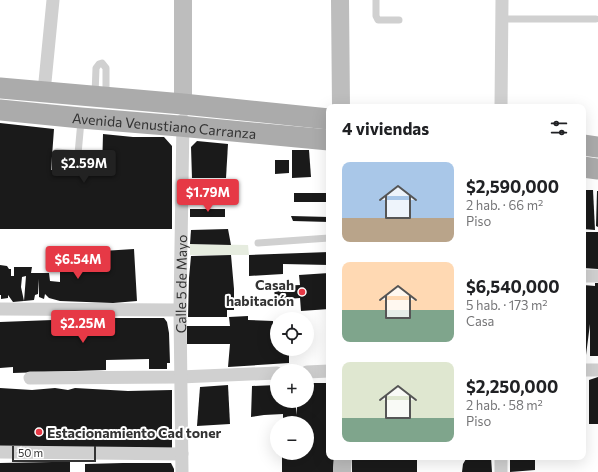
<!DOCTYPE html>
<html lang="es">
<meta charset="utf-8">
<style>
:root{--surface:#fff;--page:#f6f6f6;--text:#202124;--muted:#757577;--accent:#e63946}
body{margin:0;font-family:Commissioner,sans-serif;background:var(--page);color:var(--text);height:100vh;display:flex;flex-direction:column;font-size:15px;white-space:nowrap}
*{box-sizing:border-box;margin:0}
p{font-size:13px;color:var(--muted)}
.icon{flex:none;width:22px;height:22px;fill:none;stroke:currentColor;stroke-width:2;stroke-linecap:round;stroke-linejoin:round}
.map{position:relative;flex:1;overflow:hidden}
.sheet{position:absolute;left:326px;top:104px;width:260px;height:356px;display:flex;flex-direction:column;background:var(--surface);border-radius:8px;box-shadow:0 4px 16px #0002}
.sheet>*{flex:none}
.tools{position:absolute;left:270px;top:312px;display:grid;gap:8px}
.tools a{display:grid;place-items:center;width:44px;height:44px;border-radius:50%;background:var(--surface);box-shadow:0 4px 16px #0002;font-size:20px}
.scale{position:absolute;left:12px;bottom:10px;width:84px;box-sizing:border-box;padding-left:4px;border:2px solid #333;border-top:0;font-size:11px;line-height:14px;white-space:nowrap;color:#333;-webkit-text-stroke:3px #fff;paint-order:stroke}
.price{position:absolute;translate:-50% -34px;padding:0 9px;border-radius:4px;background:var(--accent);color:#fff;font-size:13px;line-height:26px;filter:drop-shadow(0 1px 2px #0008)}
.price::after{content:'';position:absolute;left:50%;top:24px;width:12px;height:9px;margin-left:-6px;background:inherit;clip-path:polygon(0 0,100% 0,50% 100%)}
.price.active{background:#222;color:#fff}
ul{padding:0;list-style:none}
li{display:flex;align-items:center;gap:12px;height:100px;padding:0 16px}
li span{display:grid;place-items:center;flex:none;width:112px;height:80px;border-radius:8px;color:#555}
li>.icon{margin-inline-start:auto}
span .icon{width:48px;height:48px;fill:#fffc;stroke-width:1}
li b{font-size:17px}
h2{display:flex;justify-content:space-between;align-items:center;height:48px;padding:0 16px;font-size:17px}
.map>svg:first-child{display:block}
</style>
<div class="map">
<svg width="598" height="472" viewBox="0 0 598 472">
<rect width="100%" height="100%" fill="#fff"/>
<path fill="#e6ecdf" d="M190,244L248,245L249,255H190Z"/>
<g fill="#1a1a1a">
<path d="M0,123L54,129L51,170L102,171L103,134L133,137H164L172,146V229H0Z"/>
<path d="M197,141L228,144L226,178H192L191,147Z"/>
<path d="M292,150H309L311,177L292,178Z"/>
<path d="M275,160H289V173L275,174Z"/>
<path d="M583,190H593L595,230L583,229Z"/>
<path d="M597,191H598V227L596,226Z"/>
<rect x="294" y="193" width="35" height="9"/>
<rect x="190" y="209" width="35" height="8"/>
<path d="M291,216L329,217V222L293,221Z"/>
<path d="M228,229L231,245L190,244L191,230Z"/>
<path d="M583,232H598V269L583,268Z"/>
<path d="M134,249L137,301L113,303L60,301L49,298L45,294L44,299L39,297V279L38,294L35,295L34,300L24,301L26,276L22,277L21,287L24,301L13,302L8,295V298L1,299V295H0V265L7,266L9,269H11V276H14V267H32L31,273H49L50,281L60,282V261H87V252Z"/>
<path d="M329,252V265L283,264V274L249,276V255Z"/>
<path d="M231,255L234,289V310H227V317H188L189,278H200H189L191,256Z"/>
<path d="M329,273V309L301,311L300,298L275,300L274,286L300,285L299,275Z"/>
<path d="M595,283H598V356H590V324L586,355L583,354V285L595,286Z"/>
<path d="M248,316V320L273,321V330H277V349H289V363L228,367L230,344H187V326H230L229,317Z"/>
<path d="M105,318H164L167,322L169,333L170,363H167V369H149V359L106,360V370L13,373V367L0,368V322Z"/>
<path d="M598,377V424H589V380Z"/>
<path d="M307,383H329V457H334L333,472H282V453H307V423H283V414L264,415L251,417L252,386L277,385V401H295L297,415V401H307Z"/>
<path d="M228,385L230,424L197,426L200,387Z"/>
<path d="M0,388L32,390L55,388L68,390L75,388L128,391L172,390V448H0Z"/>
<rect x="352" y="457" width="65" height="15"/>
<path d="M471,457H491L492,472H462L463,464L466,459H471Z"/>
<path d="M510,457H535V470L510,472Z"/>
<path d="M52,462H70V472H0V463Z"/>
<path d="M123,463H171L174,469V472H85V464Z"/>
</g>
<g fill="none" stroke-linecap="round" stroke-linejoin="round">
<g stroke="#d0d0d0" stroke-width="7">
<path d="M376,0V16L378,20H399"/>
<path d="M503,19H596"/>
<path d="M95,95L96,68L99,64L102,63L106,68V95"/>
<path d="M81,121L78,154L95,155"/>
<path d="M57,152L78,154"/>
<path d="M258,243L329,238"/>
</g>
<g stroke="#d0d0d0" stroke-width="13">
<path d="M44,92L53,0"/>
<path d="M501,107L502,0"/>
<path d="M583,276H598"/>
<path d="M0,309L180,310"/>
<path d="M583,370H598"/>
<path d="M307,372L329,371"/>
<path d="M30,378L180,377L277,373"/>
<path d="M0,452L182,454"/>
<path id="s1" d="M182,472L180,310L183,120"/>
<path d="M501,472V457"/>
</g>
<g stroke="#bdbdbd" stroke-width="18">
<path d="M340,0L341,107"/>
<path d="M183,104V0"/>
<path d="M342,472L343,457"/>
</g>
<g stroke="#ababab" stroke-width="21">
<path d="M0,88L183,104L329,119"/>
<path id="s2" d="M0,110L81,118L179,126L329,140"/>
<path d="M583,145L598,147"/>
<path d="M583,167L598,169"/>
</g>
</g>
<g fill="#e63946" stroke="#fff" stroke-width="1.5">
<circle cx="302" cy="292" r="4"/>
<circle cx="39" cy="432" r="4"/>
</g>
<g text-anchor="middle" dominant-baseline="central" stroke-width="4" stroke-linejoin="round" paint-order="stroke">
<g font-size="14" fill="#333" stroke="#fff">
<text stroke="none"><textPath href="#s2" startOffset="165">Avenida Venustiano Carranza</textPath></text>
<text stroke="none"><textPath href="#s1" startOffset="188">Calle 5 de Mayo</textPath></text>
</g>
<g font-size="14" font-weight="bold" fill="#333" stroke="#fff" text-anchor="end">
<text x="294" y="284">Casah<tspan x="294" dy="16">habitación</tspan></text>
<text x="47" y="432" text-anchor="start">Estacionamiento Cad toner</text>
</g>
</g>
</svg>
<div class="tools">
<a><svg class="icon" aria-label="locate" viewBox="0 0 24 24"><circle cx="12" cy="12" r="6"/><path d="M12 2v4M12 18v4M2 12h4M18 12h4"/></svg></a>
<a>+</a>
<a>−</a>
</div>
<div class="scale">50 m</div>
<b class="price active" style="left:84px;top:184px">$2.59M</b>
<b class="price" style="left:208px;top:213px">$1.79M</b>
<b class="price" style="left:78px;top:280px">$6.54M</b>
<b class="price" style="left:83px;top:344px">$2.25M</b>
<section class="sheet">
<h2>4 viviendas<svg class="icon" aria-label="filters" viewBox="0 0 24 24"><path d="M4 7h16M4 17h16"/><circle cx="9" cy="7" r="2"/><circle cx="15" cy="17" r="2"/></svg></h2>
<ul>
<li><span style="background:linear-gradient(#a9c7e8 70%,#b9a48a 0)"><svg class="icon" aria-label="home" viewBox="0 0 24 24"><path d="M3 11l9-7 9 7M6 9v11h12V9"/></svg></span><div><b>$2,590,000</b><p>2 hab. · 66 m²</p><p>Piso</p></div></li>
<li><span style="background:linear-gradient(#ffd9b3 60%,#7fa58c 0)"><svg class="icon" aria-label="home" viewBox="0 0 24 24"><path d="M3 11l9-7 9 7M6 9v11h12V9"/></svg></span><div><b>$6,540,000</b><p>5 hab. · 173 m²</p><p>Casa</p></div></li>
<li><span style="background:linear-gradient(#dfe7d0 70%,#7fa58c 0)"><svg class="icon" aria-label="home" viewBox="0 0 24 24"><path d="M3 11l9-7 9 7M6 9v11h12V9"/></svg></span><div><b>$2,250,000</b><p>2 hab. · 58 m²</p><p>Piso</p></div></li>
</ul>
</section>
</div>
